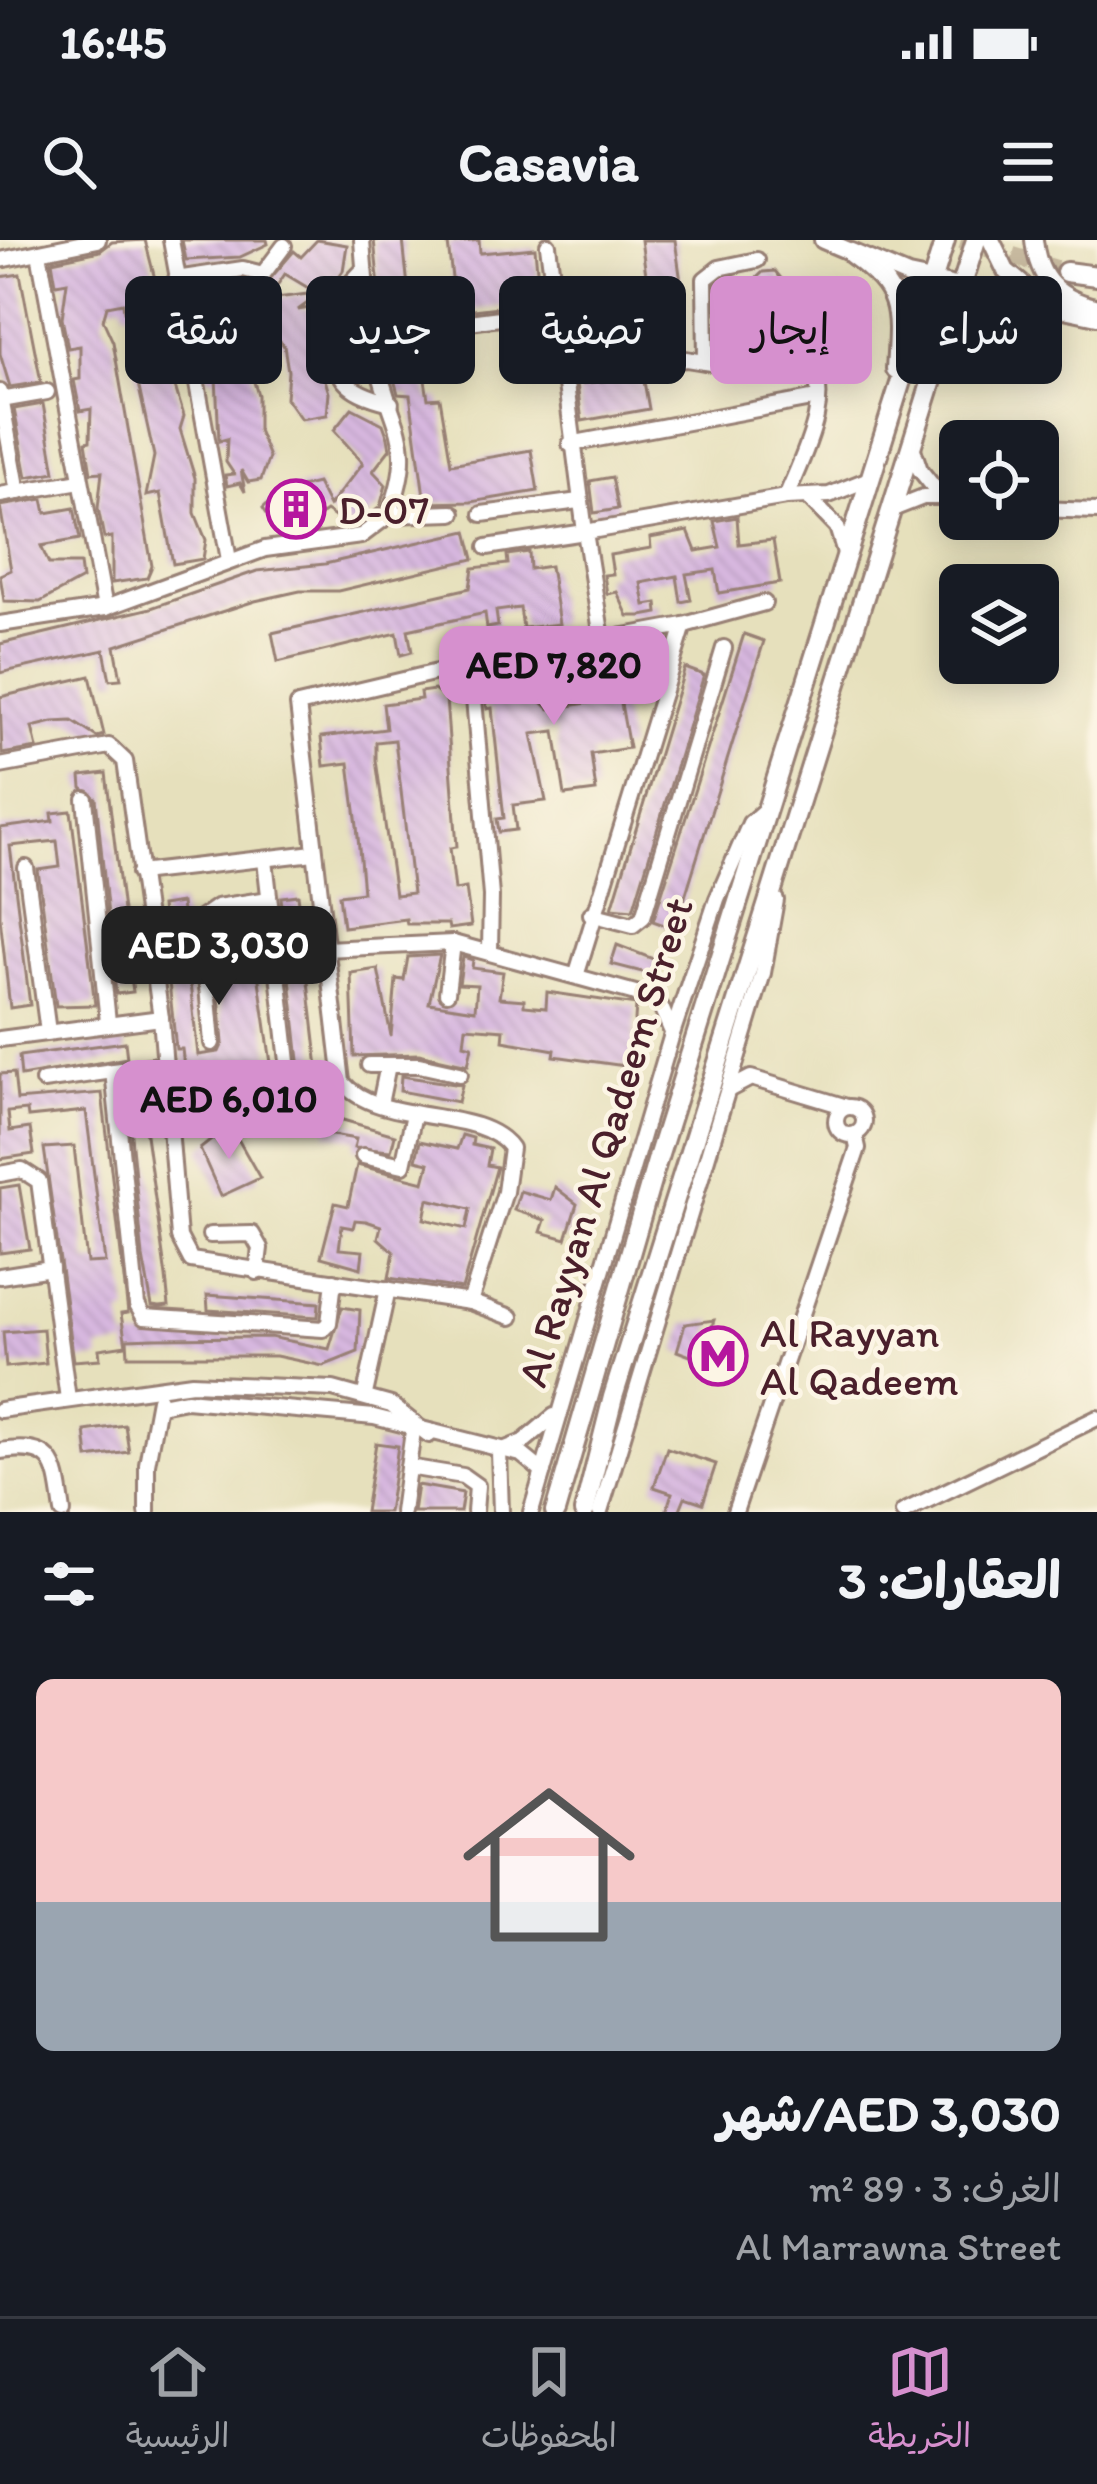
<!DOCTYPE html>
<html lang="ar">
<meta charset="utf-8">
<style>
:root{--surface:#171b24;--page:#20242c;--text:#f1f3f6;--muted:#9ea1a6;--line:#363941;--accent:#d690ce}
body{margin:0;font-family:Itim,"Playpen Sans Arabic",sans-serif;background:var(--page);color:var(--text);direction:rtl;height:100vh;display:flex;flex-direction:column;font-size:45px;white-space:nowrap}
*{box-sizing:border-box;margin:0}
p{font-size:39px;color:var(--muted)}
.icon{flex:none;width:66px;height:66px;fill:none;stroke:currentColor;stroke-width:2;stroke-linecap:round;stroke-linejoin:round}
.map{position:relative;height:1272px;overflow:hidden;direction:ltr}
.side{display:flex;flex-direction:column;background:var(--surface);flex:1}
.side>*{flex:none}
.hud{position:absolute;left:36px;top:36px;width:1026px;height:108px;direction:rtl;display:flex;gap:24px}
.buttons{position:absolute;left:939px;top:180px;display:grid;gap:24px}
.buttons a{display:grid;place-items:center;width:120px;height:120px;border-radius:18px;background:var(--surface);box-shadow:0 6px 30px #0003;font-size:60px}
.price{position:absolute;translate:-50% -102px;padding:0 27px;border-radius:24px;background:var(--accent);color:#111;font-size:39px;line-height:78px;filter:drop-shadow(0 3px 6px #0008)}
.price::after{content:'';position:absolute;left:50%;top:72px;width:36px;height:27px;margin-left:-18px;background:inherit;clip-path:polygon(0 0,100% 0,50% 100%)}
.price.selected{background:#222;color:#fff}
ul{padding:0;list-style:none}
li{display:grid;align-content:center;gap:24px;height:636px;padding:0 36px}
li span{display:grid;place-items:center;height:372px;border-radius:18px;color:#555}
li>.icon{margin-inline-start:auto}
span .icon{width:216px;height:216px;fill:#fffc;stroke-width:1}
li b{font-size:51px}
h2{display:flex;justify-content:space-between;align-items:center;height:144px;padding:0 36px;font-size:51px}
.chip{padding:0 42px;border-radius:18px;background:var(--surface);box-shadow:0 6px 30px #0003;font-size:42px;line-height:108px}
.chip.selected{background:var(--accent);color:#111}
.status{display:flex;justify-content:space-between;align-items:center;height:84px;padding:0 60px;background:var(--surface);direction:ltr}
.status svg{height:33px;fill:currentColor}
header{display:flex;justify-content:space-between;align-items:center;height:156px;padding:0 36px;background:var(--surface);font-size:54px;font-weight:700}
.menu{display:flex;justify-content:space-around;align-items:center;height:168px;border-top:3px solid var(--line);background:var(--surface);font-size:33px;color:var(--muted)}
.menu a{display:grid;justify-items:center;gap:6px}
.menu .selected{color:var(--accent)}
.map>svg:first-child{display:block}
</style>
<div class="status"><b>16:45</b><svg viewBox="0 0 49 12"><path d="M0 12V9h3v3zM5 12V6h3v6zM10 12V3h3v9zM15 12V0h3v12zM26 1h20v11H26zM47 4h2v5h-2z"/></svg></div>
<header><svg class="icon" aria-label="menu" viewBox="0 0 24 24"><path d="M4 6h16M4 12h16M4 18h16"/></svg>Casavia<svg class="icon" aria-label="search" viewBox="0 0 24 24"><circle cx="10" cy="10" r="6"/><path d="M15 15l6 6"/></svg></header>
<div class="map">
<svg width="1097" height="1272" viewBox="0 0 1097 1272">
<defs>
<pattern id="building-back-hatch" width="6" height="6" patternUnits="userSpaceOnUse" patternTransform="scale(3)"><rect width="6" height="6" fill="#d7b7df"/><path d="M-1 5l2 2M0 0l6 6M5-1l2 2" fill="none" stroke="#ba9dc0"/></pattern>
</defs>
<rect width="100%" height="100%" fill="#fcf5e5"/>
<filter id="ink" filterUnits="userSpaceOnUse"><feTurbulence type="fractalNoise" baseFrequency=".00833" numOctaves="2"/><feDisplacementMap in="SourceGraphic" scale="24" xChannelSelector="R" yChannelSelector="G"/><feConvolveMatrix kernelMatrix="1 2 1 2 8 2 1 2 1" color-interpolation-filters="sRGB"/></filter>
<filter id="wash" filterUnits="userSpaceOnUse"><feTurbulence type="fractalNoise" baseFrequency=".004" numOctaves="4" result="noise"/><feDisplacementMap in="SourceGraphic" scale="48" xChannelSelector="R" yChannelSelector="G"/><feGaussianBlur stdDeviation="2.7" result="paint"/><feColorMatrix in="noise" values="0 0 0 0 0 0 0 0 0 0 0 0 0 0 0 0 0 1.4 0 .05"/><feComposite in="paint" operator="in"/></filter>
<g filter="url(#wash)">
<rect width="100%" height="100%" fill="#e6e0bc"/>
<g id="blocks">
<g fill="url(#building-back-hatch)" fill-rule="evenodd">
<path d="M145,0L157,47V81L170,100L169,127L184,176L180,189L195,238V273L206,300L203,319L173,324L160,253L146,256L154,216L135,130L129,70L124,71L123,63L107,66L103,80L113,102L152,326L147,338L112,343V297L104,298L98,268L102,232L91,233L86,202L90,201L91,169L80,171L74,140L80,139V106L68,108L62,78L67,42L56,44L52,21L100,11L112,2Z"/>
<path d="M182,0H267L268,4L240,17L186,20Z"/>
<path d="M317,0L347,5L343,31L332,46L331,38L320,55L285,34L272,53L263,47L294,11L301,17Z"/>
<path d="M374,0H403L416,122L422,121L428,159L440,158L451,224L531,210L538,251L471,262L425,263L410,155L398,154L385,105Z"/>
<path d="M479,0L480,13L535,8L540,62L456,72L448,4Z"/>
<path d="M641,0H675L683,56L650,62Z"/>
<path d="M775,31L789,48L783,64L766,68L751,58L738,74L717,73L716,44L724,38L734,36L747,47L763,32Z"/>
<path d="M20,34L41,142L10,147L0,114V37Z"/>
<path d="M235,42L254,57L241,73L247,92L243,106L258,155V190L269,217L261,240L248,242L241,230L245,252L240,243L227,246L225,235L234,234L226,222L227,199L219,201L216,137L207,138L202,109L206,72L196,74L192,52Z"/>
<path d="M308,54L309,62L298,70L310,68L316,77L314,104L329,153L327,175L301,179L286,158L288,131L284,106L276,96L275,70L276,58Z"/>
<path d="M352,61L366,136L358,138L346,118L339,72Z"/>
<path d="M643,136L649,169L582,181L577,144Z"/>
<path d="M43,164L55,232L27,237L14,169Z"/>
<path d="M352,168L383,184L388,198L390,209L373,231L386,245L380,267L357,285L348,286L326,271L299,290L280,294L263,268L280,252L317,243L329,266L363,223L334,190Z"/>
<path d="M612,237L618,269L594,273L590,241Z"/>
<path d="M43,259L46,273L74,268L80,299L41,306L49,324H80L82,339L40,362L4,361L0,335L11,330L0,266Z"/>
<path d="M737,277L739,304L773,300L780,343L719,353L715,330L686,334L691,360L681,362L677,336L641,343L645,365L657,363L658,373L642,376H628L617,352L607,354L604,335L613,334L610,315L651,308L650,298L688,291L696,311L720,307L714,281Z"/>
<path d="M467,291L474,319L338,351H300L255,361L115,406L121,439L110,440L104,410L0,433V404L151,368L257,331L325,324Z"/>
<path d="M529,312L530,329L550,326L559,384L523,388L520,368L496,371L498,386L487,388L485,373L408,390L412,412L401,415L397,393L278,422L272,393L470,348L473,328L508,324L507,315Z"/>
<path d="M744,394L764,401L675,689L653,681Z"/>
<path d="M640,413L643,436L544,450L541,461L549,469L620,458L629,508L591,514L596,551L565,555L555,491L532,494L546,561L513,565L516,590L499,592L497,579L504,578L492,468L487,469L484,447L491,438Z"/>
<path d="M685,428L704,435L633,670L612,668Z"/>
<path d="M90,436L104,495L97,497L72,481L53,482L32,487L37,508L2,514L0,457Z"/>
<path d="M434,450L446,459L457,607L450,608L455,650L466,648L471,686L449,689L448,684H407L406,679L343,687L339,655L363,652L357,586L349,523L324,526L321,497L386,489L383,464L421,459L420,452ZM395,500L413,653L395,655L376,520V502Z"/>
<path d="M106,533L133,752L116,754L96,558L82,548L81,536Z"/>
<path d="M71,571L95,765L56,766L38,630L60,627L57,601L10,606L30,765L10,768L0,677V588L53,581L52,573Z"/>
<path d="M298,655L320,845L302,848L281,657Z"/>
<path d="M181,663L198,815L219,812L223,803L213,684L250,678L274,844L255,847L254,837L212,842L214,859L188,862L182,809H176L161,666Z"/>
<path d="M617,705L661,722L654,735L611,724Z"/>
<path d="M440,715L429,763L475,770L477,745L459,744L463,717L473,720L472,728L503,732L499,758L524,760V766L546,768L547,752L636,765L632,827L554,816L555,810L503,801L504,790L466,787L464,804L472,806L468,825L419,814L354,816L351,733L378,729L391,796L396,739L404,740L408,717Z"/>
<path d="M125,802L127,818L21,836L19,816Z"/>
<path d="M14,833L17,860L102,853L128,1073L121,1074L126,1105L99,1109L100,1119L74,1121L44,908L74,906L87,1023L105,1022L86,871L28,877L27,870L8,872L10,891L30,888L34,914L0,919V834Z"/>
<path d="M401,836L462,845L458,862L400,851Z"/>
<path d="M139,845L166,1037L169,1066L160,1067L152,1066L143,1017L126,846Z"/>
<path d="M329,876L395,895L391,911L354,908L356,899L326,894Z"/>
<path d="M230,885L260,938L221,956L200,909Z"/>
<path d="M462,895L473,898L472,905L490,909L487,925L497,927L462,1049L389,1038L394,1012L378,998L381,986L366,981L355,980L353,988L342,986L339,1009L363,1011L361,1028L321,1017L335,963L348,966L357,925L424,942L429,923L416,920L420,901L457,909ZM428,959L470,969L466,989L424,979Z"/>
<path d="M19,945L30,1009L0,1013V948Z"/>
<path d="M555,947L577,964L566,999L541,992L545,980L514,970L520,951L551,960Z"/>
<path d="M207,1055L319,1063L318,1077L208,1070Z"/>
<path d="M342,1067L360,1070L358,1112L323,1126L276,1116H128L127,1099L154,1098L270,1097L329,1109Z"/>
<path d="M714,1080L701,1120L677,1111L685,1084Z"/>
<path d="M43,1089L46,1123L6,1127L3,1092Z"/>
<path d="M125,1185L129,1212L88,1218L85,1191Z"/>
<path d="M376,1203L398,1206L388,1272H365Z"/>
<path d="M667,1208L716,1224L703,1263L685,1257L679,1272H666L672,1253L654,1247Z"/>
<path d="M417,1245L463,1253L460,1272H413Z"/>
</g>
</g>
</g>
<g filter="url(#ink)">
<use href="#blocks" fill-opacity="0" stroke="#988074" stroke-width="3"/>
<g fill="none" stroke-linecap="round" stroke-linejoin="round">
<path stroke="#c7b99f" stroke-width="18" stroke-dasharray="18 9" stroke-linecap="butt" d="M961,0L1066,32"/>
<g stroke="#988074" stroke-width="20">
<g id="minor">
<path d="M171,0L229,320"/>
<path d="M362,0C365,41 368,82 377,122C392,190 418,199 389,275"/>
<path d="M39,13L105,368"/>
<path d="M0,20L98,0"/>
<path d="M362,31L327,68C339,128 326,147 391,163"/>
<path d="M176,39L243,29L263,34L284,6"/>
<path d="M453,84L556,71"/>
<path d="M706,122L705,39L719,28L757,20"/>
<path d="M563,135L686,119L729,126L809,120C835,159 801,219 786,257"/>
<path d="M0,152L18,252"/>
<path d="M1,160L47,152"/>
<path d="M911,203L920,230L940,255"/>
<path d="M570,204L817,158"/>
<path d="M0,255L80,241"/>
<path d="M807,256L837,287L845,313"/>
<path d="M1038,269L1097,271"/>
<path d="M890,270L923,257H960"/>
<path d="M482,274L579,261"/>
<path d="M487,307L585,292L548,5"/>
<path d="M0,384L105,368L265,309L361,296L389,275L453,273"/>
<path d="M602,398L585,292L786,257L829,255L869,239"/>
<path d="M471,424L491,656L490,710"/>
<path d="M552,458L625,446L663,453"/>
<path d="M0,526L109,506L125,521L161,778L179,997L191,1020L470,1062L511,1077"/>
<path d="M85,559L108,782"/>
<path d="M265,620L291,848"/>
<path d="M26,628L48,792"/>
<path d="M139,633L314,613"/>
<path d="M591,674L633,685L643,677L724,408"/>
<path d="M325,709L453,703L650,757L661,767L671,790"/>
<path d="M577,733L684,385"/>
<path d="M447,753L453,703"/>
<path d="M0,799L161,778"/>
<path d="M212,803L201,678L217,667L269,659"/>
<path d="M166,824L113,831L137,1065L144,1077L323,1089L329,1083L334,1041"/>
<path d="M369,825H388"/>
<path d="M43,841L113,831"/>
<path d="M728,850L751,838L847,867"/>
<path d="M380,864L388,825H419L460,834"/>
<circle cx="850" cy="881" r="14"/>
<path d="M363,916L403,925L414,874"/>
<path d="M0,934L22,930L39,941L68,1159"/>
<path d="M210,995L252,994L260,1008L257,1032"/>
<path d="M0,1036L51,1028"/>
<path d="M470,1062L505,952L511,908C480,865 380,887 342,842L298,465L471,424L684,385L764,363"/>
<path d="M365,1154L388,1049"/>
<path d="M160,1165L186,1160L374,1177L521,1214L543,1232"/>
<path d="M0,1170L192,1143L333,1149L391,1165L429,1195"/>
<path d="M503,1210L523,1202L554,1176"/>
<path d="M0,1211C56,1203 56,1223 63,1272"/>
<path d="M499,1212L501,1272"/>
<path d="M408,1227L463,1236L477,1246L475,1272"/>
<path d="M147,1272V1224L159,1159"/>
<path d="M402,1272L413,1191"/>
<path d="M531,1272L672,794L717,659L750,583L767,568"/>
<path d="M600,1272L763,733L776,660"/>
<path d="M735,1272L858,908L855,895"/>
<path d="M903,1272L1097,1178"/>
</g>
</g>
<g stroke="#988074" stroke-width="22">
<g id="major">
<path d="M823,0L908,36L1097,76"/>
<path d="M991,0L1006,31L1043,62"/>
<path d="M1034,0C1038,39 1057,58 1095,67"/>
</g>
</g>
<g stroke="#988074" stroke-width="24">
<g id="highway">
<path d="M852,14C903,51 900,69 896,129"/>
<path d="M1066,32L1097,36"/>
<path d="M945,124C974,68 992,69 1052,67"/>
<path d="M555,1272L657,921L945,0"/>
<path d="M584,1272L613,1157L976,0"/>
</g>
</g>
<use href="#minor" stroke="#fff" stroke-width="14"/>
<use href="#major" stroke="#fff" stroke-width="16"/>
<use href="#highway" stroke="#fff" stroke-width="18"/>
</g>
</g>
<defs>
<g id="building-ring" transform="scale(3)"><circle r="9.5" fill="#fcf5e5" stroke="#b5179e" stroke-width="1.5"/><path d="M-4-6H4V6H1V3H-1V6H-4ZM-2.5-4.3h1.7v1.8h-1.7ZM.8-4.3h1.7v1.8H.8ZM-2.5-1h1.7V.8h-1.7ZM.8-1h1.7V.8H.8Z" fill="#b5179e"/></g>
<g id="metro-ring" transform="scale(3)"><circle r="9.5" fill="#fcf5e5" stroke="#b5179e" stroke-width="1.5"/><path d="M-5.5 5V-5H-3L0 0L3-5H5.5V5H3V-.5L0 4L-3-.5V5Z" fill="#b5179e"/></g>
</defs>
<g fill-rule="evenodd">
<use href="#building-ring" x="296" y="269"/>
<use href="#metro-ring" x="718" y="1116"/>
</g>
<g text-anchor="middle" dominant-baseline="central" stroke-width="9" stroke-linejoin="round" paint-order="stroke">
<g font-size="42" fill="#4a1f2b" stroke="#fcf5e5" text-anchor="start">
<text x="338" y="269">D-07</text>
<text x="760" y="1092">Al Rayyan<tspan x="760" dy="48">Al Qadeem</tspan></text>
</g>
<g font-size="42" fill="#4a1f2b" stroke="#fcf5e5">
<text transform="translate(605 902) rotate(-73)">Al Rayyan Al Qadeem Street</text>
</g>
</g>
</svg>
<div class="buttons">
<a><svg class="icon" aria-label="locate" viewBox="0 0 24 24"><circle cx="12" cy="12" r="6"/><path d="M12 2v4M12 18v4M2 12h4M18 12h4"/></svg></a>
<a><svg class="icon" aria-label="layers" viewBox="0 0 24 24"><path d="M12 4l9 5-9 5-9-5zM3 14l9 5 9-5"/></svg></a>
</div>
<b class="price" style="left:554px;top:488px">AED 7,820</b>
<b class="price selected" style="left:219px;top:768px">AED 3,030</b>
<b class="price" style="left:229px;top:922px">AED 6,010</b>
<div class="hud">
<a class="chip">شراء</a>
<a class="chip selected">إيجار</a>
<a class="chip">تصفية</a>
<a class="chip">جديد</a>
<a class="chip">شقة</a>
</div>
</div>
<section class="side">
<h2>العقارات: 3<svg class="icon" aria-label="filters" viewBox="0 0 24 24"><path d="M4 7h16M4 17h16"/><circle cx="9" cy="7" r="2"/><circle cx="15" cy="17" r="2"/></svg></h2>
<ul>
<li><span style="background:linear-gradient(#f6c9c9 60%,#9aa5b1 0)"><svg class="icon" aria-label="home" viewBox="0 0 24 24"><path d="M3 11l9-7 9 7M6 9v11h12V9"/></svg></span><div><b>AED 3,030/شهر</b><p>الغرف: 3 · 89 m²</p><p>Al Marrawna Street</p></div></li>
</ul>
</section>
<nav class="menu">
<a class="selected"><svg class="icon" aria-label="map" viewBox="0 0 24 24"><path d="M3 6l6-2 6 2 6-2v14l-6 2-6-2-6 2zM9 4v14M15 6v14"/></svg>الخريطة</a>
<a><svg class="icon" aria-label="saved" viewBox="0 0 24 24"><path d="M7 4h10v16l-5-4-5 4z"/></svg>المحفوظات</a>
<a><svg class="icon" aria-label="home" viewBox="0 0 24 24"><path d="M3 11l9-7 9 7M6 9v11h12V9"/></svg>الرئيسية</a>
</nav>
